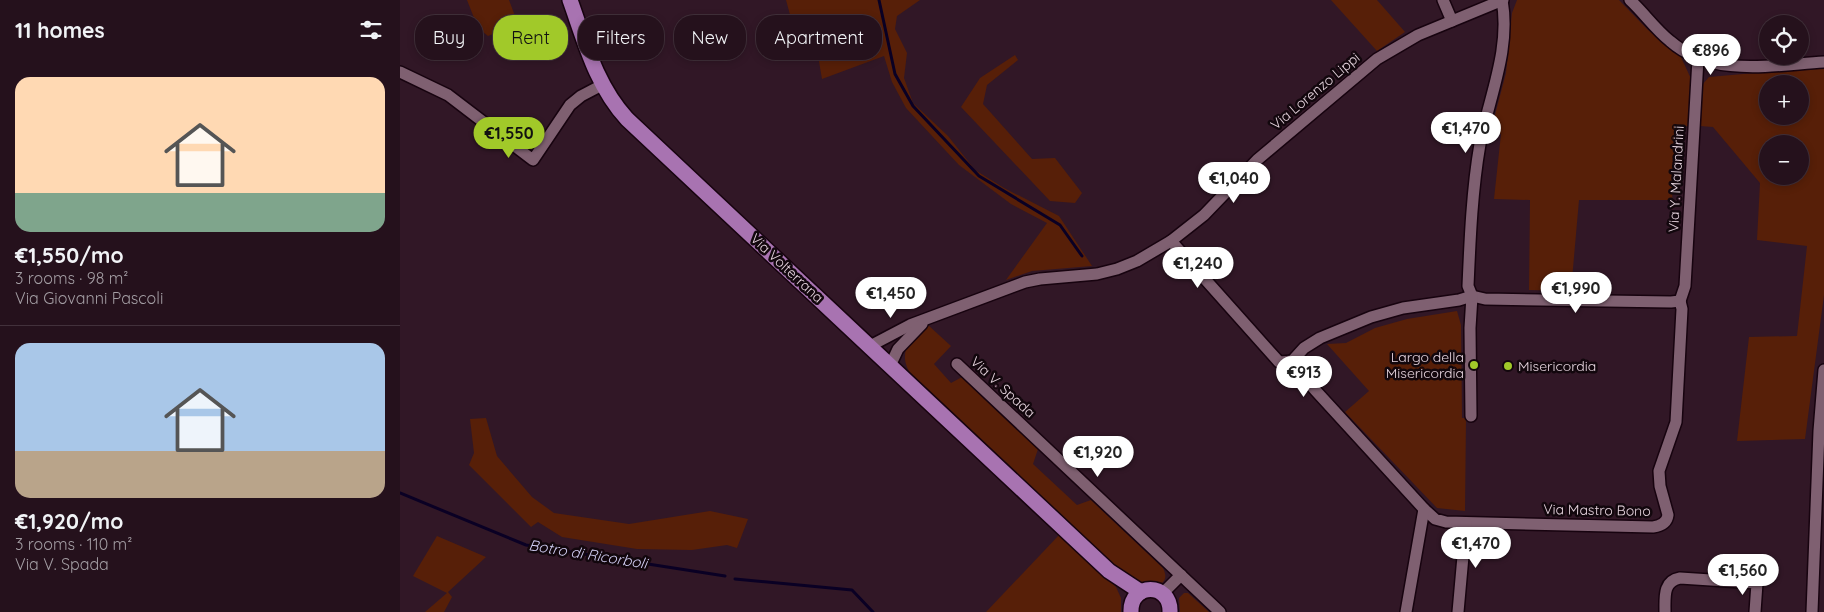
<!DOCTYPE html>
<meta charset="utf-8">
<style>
:root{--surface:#25111c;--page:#2d1a25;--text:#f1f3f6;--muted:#a39da3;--line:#42313b;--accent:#a1c929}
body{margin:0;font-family:Quicksand,sans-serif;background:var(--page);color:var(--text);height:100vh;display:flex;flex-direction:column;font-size:19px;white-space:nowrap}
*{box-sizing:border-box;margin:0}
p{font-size:16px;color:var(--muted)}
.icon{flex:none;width:28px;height:28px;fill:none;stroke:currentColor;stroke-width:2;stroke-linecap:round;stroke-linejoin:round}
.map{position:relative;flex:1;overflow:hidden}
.panel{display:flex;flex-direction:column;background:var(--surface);width:400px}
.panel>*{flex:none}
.hud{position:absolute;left:15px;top:15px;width:475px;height:45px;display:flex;gap:10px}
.tools{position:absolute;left:1359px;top:15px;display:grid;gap:10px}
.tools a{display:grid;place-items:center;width:50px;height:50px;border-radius:50%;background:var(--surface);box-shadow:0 2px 8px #0003,0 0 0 1px var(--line);font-size:25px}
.price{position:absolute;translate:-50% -42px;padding:0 11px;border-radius:18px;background:#fff;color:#222;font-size:16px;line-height:32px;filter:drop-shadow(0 1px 2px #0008)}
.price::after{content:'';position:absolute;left:50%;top:30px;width:15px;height:11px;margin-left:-8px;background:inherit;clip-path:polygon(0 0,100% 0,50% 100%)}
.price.selected{background:var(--accent);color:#111}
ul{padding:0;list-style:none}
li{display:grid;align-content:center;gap:10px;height:265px;padding:0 15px}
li+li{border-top:1px solid var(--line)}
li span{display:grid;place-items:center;height:155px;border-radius:15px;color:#555}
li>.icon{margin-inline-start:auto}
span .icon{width:90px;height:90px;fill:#fffc;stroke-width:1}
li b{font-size:21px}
h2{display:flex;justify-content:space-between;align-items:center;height:60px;padding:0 15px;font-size:21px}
.chip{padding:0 18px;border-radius:20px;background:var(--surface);box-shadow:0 2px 8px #0003,0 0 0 1px var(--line);font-size:18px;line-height:45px}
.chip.selected{background:var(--accent);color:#111}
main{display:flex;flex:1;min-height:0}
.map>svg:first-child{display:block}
</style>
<main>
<section class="panel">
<h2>11 homes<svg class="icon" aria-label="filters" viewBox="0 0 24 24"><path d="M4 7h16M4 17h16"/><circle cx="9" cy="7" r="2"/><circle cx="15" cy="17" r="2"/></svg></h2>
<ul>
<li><span style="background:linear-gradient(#ffd9b3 75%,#7fa58c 0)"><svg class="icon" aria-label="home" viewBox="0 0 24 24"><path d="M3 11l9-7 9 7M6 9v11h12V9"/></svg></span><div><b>€1,550/mo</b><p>3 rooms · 98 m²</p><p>Via Giovanni Pascoli</p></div></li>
<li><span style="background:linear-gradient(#a9c7e8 70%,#b9a48a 0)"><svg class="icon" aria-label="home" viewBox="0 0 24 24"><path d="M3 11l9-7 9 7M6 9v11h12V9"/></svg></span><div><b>€1,920/mo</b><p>3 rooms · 110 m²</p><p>Via V. Spada</p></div></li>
</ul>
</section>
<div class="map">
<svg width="1424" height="612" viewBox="0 0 1424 612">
<rect width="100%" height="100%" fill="#311726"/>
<g fill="#571f08" fill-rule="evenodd">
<path d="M67,0H109L118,24L88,36L78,28Z"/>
<path d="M386,0H520L497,16L495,29L507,53L504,78L513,103L548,136L575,170L604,188L659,216L692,266L632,271L606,280L647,223L611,204L559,165L506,108L492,82L484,56L422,79L417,50L395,33Z"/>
<path d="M931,0H977L1005,32L977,51Z"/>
<path d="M1117,0H1219L1247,29L1281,57L1292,81L1289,126L1277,127L1272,200H1179L1171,291L1129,290L1130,200L1094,199L1101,134L1091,130L1106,73L1112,13Z"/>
<path d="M615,55L618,60L587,85L583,104L632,159L655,158L682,193L675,203L650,201L561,107L580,78Z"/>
<path d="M1424,67V295L1405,439L1337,441L1349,337L1397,336L1407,246L1357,240L1360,183L1313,127L1300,126L1302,85L1309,77ZM1368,84H1400V116H1368ZM1368,144H1400V176H1368Z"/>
<path d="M1057,311L1061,325L1062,418H1066L1065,511L1037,508L945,412L969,391L927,344L946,343L975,328L1007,319Z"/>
<path d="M528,325L551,346L534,364L551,383L562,377L638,449L633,464L677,505L691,500L763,568C766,575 767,579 761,584L751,581L738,583L722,572L513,377C496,355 508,339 528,325Z"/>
<path d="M86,418L97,456L132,497L154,513L229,524L310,511L348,519L337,548L327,545L292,550L237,549L162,537L138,522L131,527L69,465L74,453L70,419Z"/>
<path d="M660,534L716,587L721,598V612H586Z"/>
<path d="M37,536L86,557L48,592L52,597L44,612H25L47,593L13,576Z"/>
<path d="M784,593H788L809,612H780L779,598Z"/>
</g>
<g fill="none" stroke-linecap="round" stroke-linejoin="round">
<g stroke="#0a0024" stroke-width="3">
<path d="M479,0L495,74L513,106L579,176L660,225L682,256"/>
<path d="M0,493L126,545L325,576"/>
<path d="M335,579L452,590L473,612"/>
</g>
<g stroke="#17030f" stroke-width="14">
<g id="minor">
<path d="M1043,0L1052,21"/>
<path d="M1230,0C1244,13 1255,29 1270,41C1312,78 1373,65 1424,62"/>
<path d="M0,72L48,95L133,160L170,105L181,96L202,85"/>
<path d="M771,241L879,362L894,361"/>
<path d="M1072,296L1068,286C1070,239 1072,190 1080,144C1089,97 1111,49 1102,0"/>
<path d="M1072,296L1085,299L1271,302L1280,301"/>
<path d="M1280,301L1285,286L1298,59"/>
<path d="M470,346L510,325L625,282L640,279L697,274L717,269L737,261L771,241L804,215L857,160L977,59L1018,35L1103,0"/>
<path d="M557,364L820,612"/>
<path d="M490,366L498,349L522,324"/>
<path d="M1071,416L1070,328L1072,296"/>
<path d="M1024,509L1035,519L1046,522L1253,527C1260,526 1267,523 1268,515L1260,486L1259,471L1276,422L1282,309L1280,301"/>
<path d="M765,595L767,589L781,575"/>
<path d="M1006,612L1024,509L916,391L901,374L894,359L904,348L920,338L971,317L1003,308L1059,300L1072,296"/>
<path d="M1058,612L1066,523"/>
<path d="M1265,612C1265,597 1263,581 1280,578L1357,583L1355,612"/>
<path d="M1412,612L1419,431L1424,370"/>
</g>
</g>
<g stroke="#17030f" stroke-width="18">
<g id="major">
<path d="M170,0C185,42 196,85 227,119L709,571L741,592"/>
<path d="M731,612C730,582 771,582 770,612"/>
</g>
</g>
<use href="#minor" stroke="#7f6071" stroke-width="11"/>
<use href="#major" stroke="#a873b1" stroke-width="15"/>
</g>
<g fill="#a1c929" stroke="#12070d" stroke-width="2">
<circle cx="1074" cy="365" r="5"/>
<circle cx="1108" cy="366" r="5"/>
</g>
<g text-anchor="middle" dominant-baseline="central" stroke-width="5" stroke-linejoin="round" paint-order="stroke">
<g font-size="14" fill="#e6d4de" stroke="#12070d">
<text transform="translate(915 91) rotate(-40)">Via Lorenzo Lippi</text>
<text transform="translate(1276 179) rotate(-87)">Via Y. Malandrini</text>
<text transform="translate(387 268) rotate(43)">Via Volterrana</text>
<text transform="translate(603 387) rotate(43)">Via V. Spada</text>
<text transform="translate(1197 510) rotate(1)">Via Mastro Bono</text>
</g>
<g font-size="14" fill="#e6d4de" stroke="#12070d" text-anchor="end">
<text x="1064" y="357">Largo della<tspan x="1064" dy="16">Misericordia</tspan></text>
<text x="1118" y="366" text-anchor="start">Misericordia</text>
</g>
<g font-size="15" font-style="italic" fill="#d0ccf1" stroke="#12070d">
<text transform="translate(188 554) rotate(9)">Botro di Ricorboli</text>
</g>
</g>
</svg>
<div class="tools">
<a><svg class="icon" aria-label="locate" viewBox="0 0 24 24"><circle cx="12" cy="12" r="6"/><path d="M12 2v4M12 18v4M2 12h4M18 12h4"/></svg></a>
<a>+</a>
<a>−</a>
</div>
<b class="price" style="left:1311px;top:76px">€896</b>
<b class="price" style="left:1066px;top:154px">€1,470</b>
<b class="price selected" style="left:109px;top:159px">€1,550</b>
<b class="price" style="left:834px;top:204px">€1,040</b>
<b class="price" style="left:798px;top:289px">€1,240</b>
<b class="price" style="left:1176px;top:314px">€1,990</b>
<b class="price" style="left:491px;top:319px">€1,450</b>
<b class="price" style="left:904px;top:398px">€913</b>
<b class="price" style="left:698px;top:478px">€1,920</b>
<b class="price" style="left:1076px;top:569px">€1,470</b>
<b class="price" style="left:1343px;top:596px">€1,560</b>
<div class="hud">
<a class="chip">Buy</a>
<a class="chip selected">Rent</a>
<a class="chip">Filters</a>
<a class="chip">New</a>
<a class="chip">Apartment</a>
</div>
</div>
</main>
